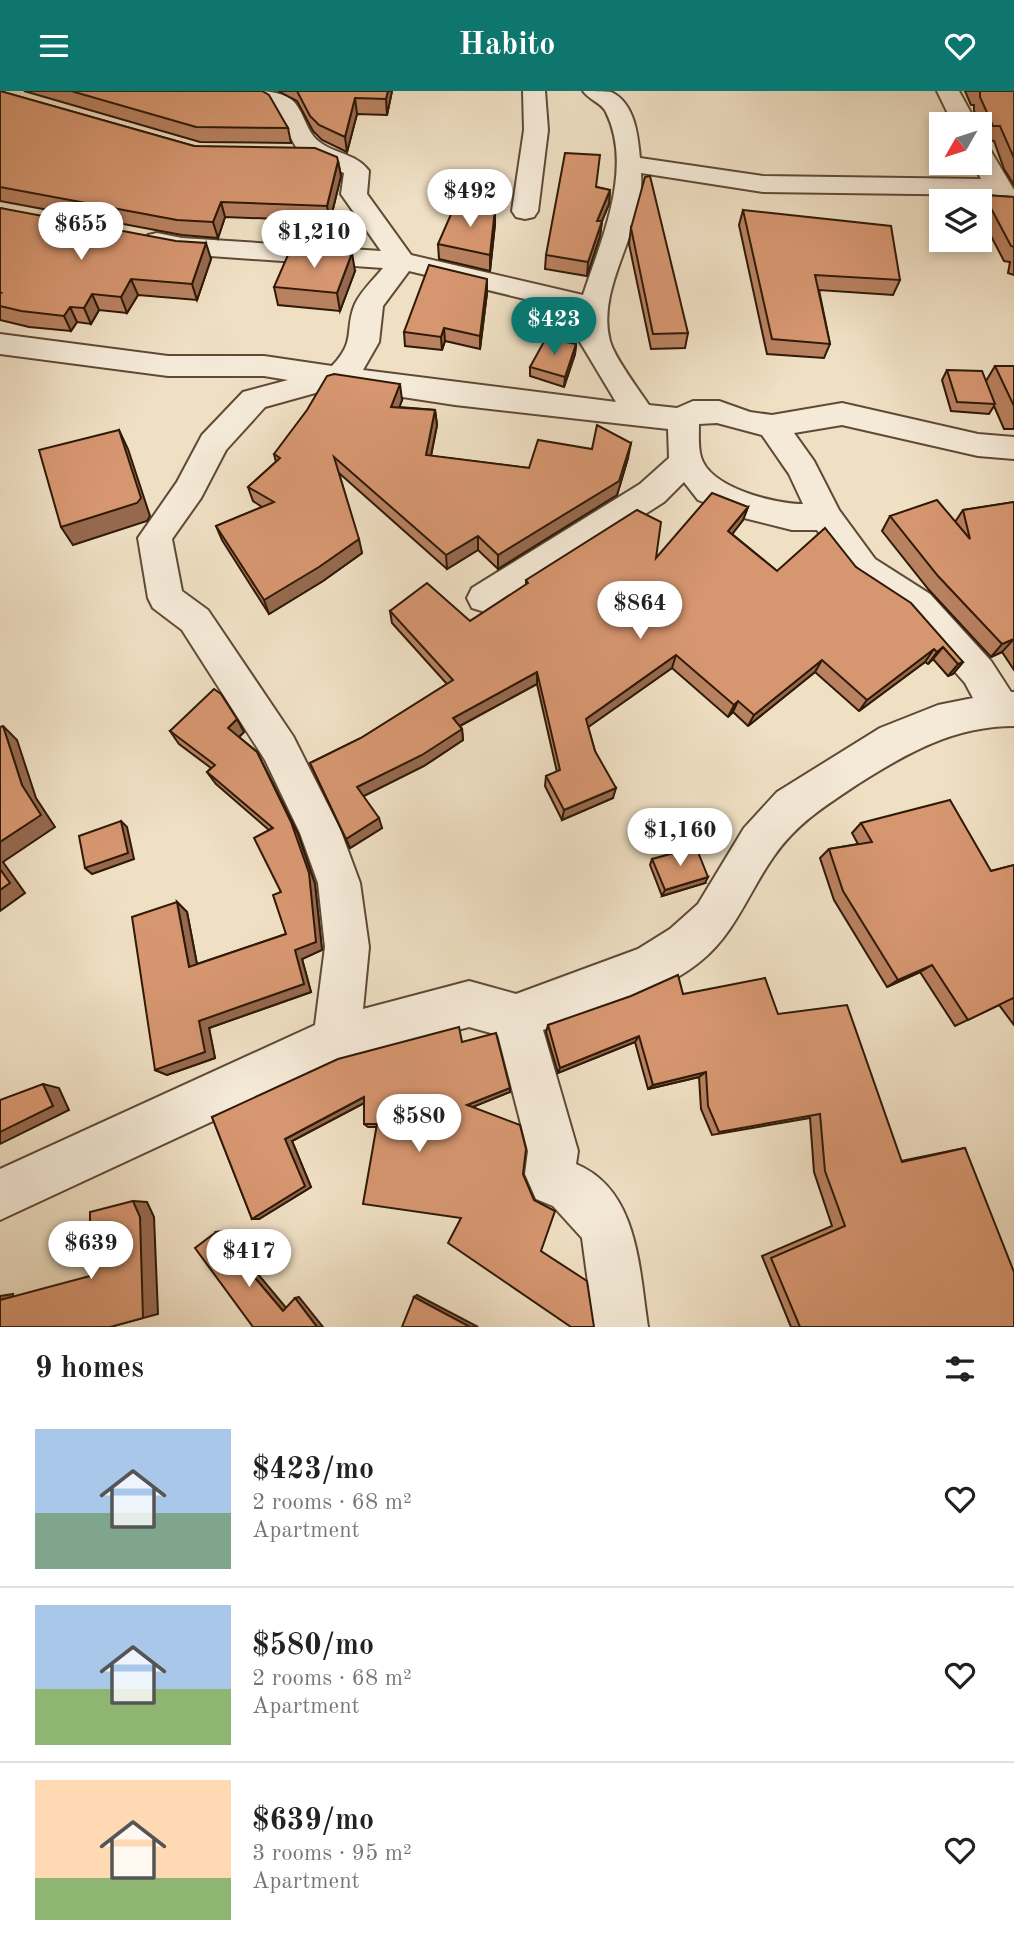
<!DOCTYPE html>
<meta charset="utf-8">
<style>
:root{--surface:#fff;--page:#f6f6f6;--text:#222;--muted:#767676;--line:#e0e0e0;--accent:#0f766e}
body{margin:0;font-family:"Old Standard TT",serif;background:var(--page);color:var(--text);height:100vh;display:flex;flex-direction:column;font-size:26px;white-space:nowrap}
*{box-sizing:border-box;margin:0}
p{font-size:23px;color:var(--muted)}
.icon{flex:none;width:38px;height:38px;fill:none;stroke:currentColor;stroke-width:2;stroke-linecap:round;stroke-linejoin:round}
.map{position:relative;height:1236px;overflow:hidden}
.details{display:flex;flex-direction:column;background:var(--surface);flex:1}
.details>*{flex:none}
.needle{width:46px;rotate:231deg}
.buttons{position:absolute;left:929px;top:21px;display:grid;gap:14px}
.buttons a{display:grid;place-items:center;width:63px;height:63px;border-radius:0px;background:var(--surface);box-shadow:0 4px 10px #0003;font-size:35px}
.price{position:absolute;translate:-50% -60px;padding:0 16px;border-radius:24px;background:#fff;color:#222;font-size:23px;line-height:46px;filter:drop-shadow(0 2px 4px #0008)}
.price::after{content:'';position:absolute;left:50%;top:42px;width:21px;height:16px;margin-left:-10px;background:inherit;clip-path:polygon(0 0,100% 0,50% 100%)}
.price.selected{background:var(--accent);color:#fff}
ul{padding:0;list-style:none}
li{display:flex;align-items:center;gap:21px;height:175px;padding:0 35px}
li+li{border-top:2px solid var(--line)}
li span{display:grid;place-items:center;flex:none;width:196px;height:140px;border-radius:0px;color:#555}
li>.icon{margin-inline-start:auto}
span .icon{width:84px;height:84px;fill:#fffc;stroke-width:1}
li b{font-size:30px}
h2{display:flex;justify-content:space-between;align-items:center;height:84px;padding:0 35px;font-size:30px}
header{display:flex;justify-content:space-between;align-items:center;height:91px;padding:0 35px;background:var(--accent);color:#fff;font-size:32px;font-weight:700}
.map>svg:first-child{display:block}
</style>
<header><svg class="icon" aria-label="menu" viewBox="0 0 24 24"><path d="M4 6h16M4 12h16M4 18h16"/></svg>Habito<svg class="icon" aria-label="heart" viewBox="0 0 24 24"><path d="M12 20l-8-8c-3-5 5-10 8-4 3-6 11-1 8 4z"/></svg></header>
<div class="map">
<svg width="1014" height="1236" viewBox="0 0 1014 1236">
<rect width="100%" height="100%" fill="#efdfc3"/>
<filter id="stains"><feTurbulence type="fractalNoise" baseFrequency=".00286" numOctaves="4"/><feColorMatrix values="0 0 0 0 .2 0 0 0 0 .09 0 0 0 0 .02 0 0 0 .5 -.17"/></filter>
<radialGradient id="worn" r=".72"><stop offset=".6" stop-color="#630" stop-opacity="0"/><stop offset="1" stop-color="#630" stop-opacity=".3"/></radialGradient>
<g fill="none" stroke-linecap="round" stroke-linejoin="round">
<g stroke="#5f4a36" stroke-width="4">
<g id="minor">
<path d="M249,0C263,0 279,0 291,8C302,17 305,35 314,46C329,63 356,61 369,80L367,103L411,164L583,204C601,149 634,78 606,21C602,12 589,9 583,0C591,0 604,0 611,1C635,12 638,45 640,67L763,85L981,88L973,72H980V55L989,57L1014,99V119C1002,120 998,112 991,104L763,101L641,82C646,138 595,195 610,250C614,266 639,299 649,314L677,317L693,310H719L750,321L772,324L842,312L978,343L1014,346V368L978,365L842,334L794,342L814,370L839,419L875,468L930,503L991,570L1011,601H1014V635C954,635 907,662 858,693C825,715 797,732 774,765C749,800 736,841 702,869C661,904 593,920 543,939L578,1060L576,1073C639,1099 639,1179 648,1236H594L582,1147L553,1115L536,1108L525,1083L528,1060L498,944L469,936L342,970L0,1129V1078L315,934L325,856L318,792L300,742L265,669L182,539L153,517L148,507L138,447L177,391L202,344L243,301L288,289L264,285H168L0,263V243L168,265H264L332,275C357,249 344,239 355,213C361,200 374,188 383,177L182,163L148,156L144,150L148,144L157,142L182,147L381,160L341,103L344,82L312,68L296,56L274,17L252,5ZM409,180L579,221L580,251L616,311L363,279L379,251L383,215ZM337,296L455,314L668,338L669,367L640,393L472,497L467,507L472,517L485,521L498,517L664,411L684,391L698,409L744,427L792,439H817L851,488L904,523L965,592L973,607L938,614L880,637L777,701L744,737L698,813L670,838L638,858L516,903L469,890L363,918L369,856L360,792L340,738L293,645L208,519L182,500L172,448L201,407L226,359L265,316ZM717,332L762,344L789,383L803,413C775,413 710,397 701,366C698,357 699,343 699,333Z"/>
<path d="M523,0H545L548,39L538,120L534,126L525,128L516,126L512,120L524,39Z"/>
<path d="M937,0H959L977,33H953Z"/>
</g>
</g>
<use href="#minor" fill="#f5ead8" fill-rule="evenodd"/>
</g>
<g fill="#b88160" stroke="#2f1907" stroke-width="2">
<path d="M0,0L194,55L338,70L341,85L330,130L225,126L218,147L182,144L0,110Z"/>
<path d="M24,0H262L288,37L291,52L200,51Z"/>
<path d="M278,0H392L387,24L357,23L347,61L322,49L313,40L297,10Z"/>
<path d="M965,0H1014V94L1004,78L994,50L987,49L974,20V14H971Z"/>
<path d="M597,96L610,99L609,113L602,130L600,145L587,185L545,178L546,164Z"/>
<path d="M984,104L1014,106V184L1008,182L1010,171L1004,170L980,124V113Z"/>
<path d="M0,117L211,168L197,209L138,204L127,222L99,219L91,233L77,231L71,240L29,236L0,229Z"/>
<path d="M743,119L900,189L893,204L819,199L830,253L824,267L767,263L739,134Z"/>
<path d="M495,133L490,180L439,168L438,153Z"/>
<path d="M631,137L688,242L685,257L651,258L629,153Z"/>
<path d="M355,180L340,220L278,214L274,196Z"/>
<path d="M487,202L480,258L445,250L442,259L405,255L404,241Z"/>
<path d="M576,253L575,263L564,296L530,285V276Z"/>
<path d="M995,275H1014V338H1004L994,315L989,323L951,320L942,289L947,279L986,290Z"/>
<path d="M402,309L399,316L435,319L437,334L431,365L529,377L628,367L617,404L498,478L478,459L447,478L339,382L362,462L323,490L269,523L222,449L216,435L262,416L253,410L248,396L276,371L274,363Z"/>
<path d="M1014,411V579L1002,561L991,566L929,499L882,440L890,425L955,431L963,419Z"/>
<path d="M748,416L743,429L732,443L777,480L856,476L963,571L953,583L948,585L933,568L928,573L925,571L859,620L815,581L748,635L733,621L728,626L672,577L588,636L595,660L613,707L562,729L545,695L546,685L557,681L537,593L460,635L462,638L463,649L424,675L363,705L382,737L350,757L310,672L361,647L447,593L392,532L390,520L470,530L526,494V489L656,467Z"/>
<path d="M237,628L244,641L239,646L257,661L298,743L315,793L322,859L302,868L311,901L209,937L215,967L167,984L155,979L177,811L187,821L197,873L286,843L281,801L269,739L216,693L207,681L211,677L179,653L170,640Z"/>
<path d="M861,732L991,780L1014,774V934L999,914L955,935L920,881L887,896L834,809L820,767L829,758L858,753L852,742Z"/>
<path d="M652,768L705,792L662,805L650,774Z"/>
<path d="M683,903L778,923L901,1070L965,1057L1014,1236H791L762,1165L832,1135L814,1081L810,1027L712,1044L701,1018L699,986L648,998L635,951L558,982L546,941L548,934Z"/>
<path d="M462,951L510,997V1001L472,1016L461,1127L376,1036H368L364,1033V1012L292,1050L311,1096L259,1128H252L212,1026Z"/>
</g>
<g fill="#96694e" stroke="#2f1907" stroke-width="2">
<path d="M388,0H392L387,24L386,8Z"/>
<path d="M355,7L357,23L347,61L345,46Z"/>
<path d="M338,70L341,85L330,130L327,115Z"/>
<path d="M610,99L609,113L596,144L597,130Z"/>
<path d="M221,111L225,126L218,147L213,131Z"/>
<path d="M495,118V133L490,180V164Z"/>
<path d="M602,130L600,145L587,185L588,171Z"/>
<path d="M206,152L211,168L197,209L192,193Z"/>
<path d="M352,162L355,180L340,220L337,202Z"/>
<path d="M131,188L138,204L127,222L121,206Z"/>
<path d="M487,188V202L480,258V245Z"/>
<path d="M92,203L99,219L91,233L84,217Z"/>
<path d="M70,216L77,231L71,240L64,225Z"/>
<path d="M444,237L445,250L442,259L441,246Z"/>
<path d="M576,253L575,263L564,296L565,286Z"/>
<path d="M400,293L402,309L394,331L391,316Z"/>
<path d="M435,319L437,334L428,379L426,364Z"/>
<path d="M119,339L128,358L150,425L147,430L73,454L61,436Z"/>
<path d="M631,352L628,367L617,404L498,478V464Z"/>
<path d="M748,416L743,429L724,454L728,440Z"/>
<path d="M478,445V459L447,478L446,464Z"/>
<path d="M359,448L362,462L323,490L269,523L264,509Z"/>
<path d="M1014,548L1002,561L991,566L1002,553Z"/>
<path d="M943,556L933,568L928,573L937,561Z"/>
<path d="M934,558L925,571L859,620L867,609Z"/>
<path d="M676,564L672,577L584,639L586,628Z"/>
<path d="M822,569L815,581L748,635L754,624Z"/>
<path d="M963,571L953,583L948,585L958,573Z"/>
<path d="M537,581V593L454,638L453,627Z"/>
<path d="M738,610L733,621L728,626L734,614Z"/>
<path d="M237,628L244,641L235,650L228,637Z"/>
<path d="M3,635L17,649L36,707L55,736L3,771L25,802L0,820V751L22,694Z"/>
<path d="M462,638L463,649L424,675L360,707L357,696Z"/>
<path d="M257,661L298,743L315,793L322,859L302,868L311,901L209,937L215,967L167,984L155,979L199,930L295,859Z"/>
<path d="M616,697L613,707L562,729L564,719Z"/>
<path d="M379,727L382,737L350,757L346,748Z"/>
<path d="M121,730L127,736L134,768L92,783L85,777Z"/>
<path d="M708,786L705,792L662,805L665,799Z"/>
<path d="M177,811L187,821L199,884L189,876Z"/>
<path d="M932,874L920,881L887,896L898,889Z"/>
<path d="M639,945L635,951L558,982L560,977Z"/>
<path d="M706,981L699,986L648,998L653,994Z"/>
<path d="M43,993L59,997L69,1019L0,1053V1041Z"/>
<path d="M510,997V1001L468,1018L467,1014Z"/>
<path d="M364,1006L368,1010L292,1050L311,1096L259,1128H252L285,1048Z"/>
<path d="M133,1110L147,1111L154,1126L158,1223L110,1236Z"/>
<path d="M222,1140L288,1219L283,1220L216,1141Z"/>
<path d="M13,1203L12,1208L0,1210V1205Z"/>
<path d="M417,1204L478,1236H470L414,1206Z"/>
<path d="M299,1206L323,1236H317L295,1207Z"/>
</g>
<g fill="#d69670" stroke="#2f1907" stroke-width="2">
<path d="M0,0L194,55L315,57L337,66L338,70L327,115L221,111L213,131L177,129L0,96Z"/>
<path d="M71,0H262L269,4L288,37L196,36Z"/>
<path d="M297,0H388L386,8L355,7L345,46L319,34L310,25Z"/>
<path d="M980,0H1014V67L1000,35H993L980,6Z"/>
<path d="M565,62L600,64L596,96L610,99L597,130H602L588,171L546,164Z"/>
<path d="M650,85L688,242L653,243L631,137L645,86Z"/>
<path d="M984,104L1014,106V156L1011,155Z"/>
<path d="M455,114L495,118L490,164L438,153Z"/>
<path d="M0,117L176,150L206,152L192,193L131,188L121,206L92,203L84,217L70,216L64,225L21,220L0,215V203L1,202H0Z"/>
<path d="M743,119L891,135L900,189L815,184L830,253L772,248Z"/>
<path d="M291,157L352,162L337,202L274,196Z"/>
<path d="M429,174L487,188L480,245L444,237L441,246L404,241Z"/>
<path d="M546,247L576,253L565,286L530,276Z"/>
<path d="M995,275H1014V315Z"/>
<path d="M947,279L982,280L995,313L957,311Z"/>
<path d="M334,283L400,293L391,316L435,319L426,364L529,377L538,349L592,358L597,334L631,352L619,390L498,464L478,445L446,464L334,366L359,448L319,476L264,509L216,435L274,411L248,396L280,367L274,363L307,319L327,285Z"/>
<path d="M119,339L141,407L137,412L61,436L39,359Z"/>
<path d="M712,402L748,416L728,440L777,480L825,437L856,476L911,512L963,571L958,573L943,556L937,561L934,558L867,609L822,569L754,624L738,610L734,614L676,564L586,628L595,660L616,697L564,719L546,685L560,679L537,581L453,627L462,638L422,664L357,696L379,727L346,748L310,672L361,647L453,589L390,520L427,492L470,530L528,492L526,489L637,419L661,431L656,467Z"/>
<path d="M937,409L970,448L963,419L1014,411V548L1002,553L938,485L890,425Z"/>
<path d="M214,598L221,603L237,628L228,637L257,661L291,731L309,782L316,851L295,859L304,893L199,930L205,961L155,979L132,826L177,811L189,876L286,843L273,804L281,801L254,747L273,737L207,681L215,674L170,640Z"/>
<path d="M3,635L22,694L41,724L0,751V636Z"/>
<path d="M950,709L991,780L1014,774V909L1013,907L968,929L932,874L898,889L843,800L829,758L872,751L861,732Z"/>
<path d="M121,730L128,762L85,777L79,745Z"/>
<path d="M696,756L708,786L665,799L652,768Z"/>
<path d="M0,778L10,792L0,799Z"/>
<path d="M678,884L683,903L765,887L778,923L847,914L902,1071L965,1057L1014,1181V1236H800L771,1167L845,1135L825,1080L820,1023L719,1041L708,1015L706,981L653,994L639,945L560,977L548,934L631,905Z"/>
<path d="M459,936L462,951L496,942L510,997L467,1014L520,1034L526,1058L523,1083L534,1109L555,1120L541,1160L587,1190L594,1236H571L448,1152L461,1127L363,1113L377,1033H364V1006L285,1048L305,1095L252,1128L212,1026L338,968Z"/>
<path d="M43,993L53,1015L0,1041V1009Z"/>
<path d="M133,1110L140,1126L143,1227L110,1236H0V1209L90,1185V1121Z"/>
<path d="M216,1141L283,1220L295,1207L317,1236H253L195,1157Z"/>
<path d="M414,1206L470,1236H402Z"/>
</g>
<rect width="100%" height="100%" filter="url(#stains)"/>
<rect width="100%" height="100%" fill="url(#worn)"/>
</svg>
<div class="buttons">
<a><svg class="needle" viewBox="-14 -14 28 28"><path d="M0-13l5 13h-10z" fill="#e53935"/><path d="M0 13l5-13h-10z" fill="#767676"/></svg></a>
<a><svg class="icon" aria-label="layers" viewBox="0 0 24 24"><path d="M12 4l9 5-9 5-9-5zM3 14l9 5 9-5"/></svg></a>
</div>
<b class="price" style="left:470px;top:138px">$492</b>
<b class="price" style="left:81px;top:171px">$655</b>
<b class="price" style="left:314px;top:179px">$1,210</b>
<b class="price selected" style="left:554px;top:266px">$423</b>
<b class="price" style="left:640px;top:550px">$864</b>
<b class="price" style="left:680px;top:777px">$1,160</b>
<b class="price" style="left:419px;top:1063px">$580</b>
<b class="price" style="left:91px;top:1190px">$639</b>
<b class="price" style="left:249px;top:1198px">$417</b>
</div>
<section class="details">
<h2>9 homes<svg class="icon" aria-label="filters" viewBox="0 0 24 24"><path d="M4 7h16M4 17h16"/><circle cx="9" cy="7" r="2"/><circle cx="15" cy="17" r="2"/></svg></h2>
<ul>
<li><span style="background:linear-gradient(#a9c7e8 60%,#7fa58c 0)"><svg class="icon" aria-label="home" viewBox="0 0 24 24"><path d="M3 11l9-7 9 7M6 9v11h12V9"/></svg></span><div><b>$423/mo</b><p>2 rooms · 68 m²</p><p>Apartment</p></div><svg class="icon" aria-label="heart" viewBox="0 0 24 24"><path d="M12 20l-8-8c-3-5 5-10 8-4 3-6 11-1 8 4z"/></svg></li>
<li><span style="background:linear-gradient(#a9c7e8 60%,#8fb573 0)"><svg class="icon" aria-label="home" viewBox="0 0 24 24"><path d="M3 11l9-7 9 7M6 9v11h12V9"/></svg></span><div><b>$580/mo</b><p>2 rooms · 68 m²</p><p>Apartment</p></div><svg class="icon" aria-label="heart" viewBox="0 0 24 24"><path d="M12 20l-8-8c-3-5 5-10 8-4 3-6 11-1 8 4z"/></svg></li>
<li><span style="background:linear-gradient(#ffd9b3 70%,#8fb573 0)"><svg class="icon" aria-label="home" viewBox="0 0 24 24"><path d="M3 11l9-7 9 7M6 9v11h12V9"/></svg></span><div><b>$639/mo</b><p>3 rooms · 95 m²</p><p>Apartment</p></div><svg class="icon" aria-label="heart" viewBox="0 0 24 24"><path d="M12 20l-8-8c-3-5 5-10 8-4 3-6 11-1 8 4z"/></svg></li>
</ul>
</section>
